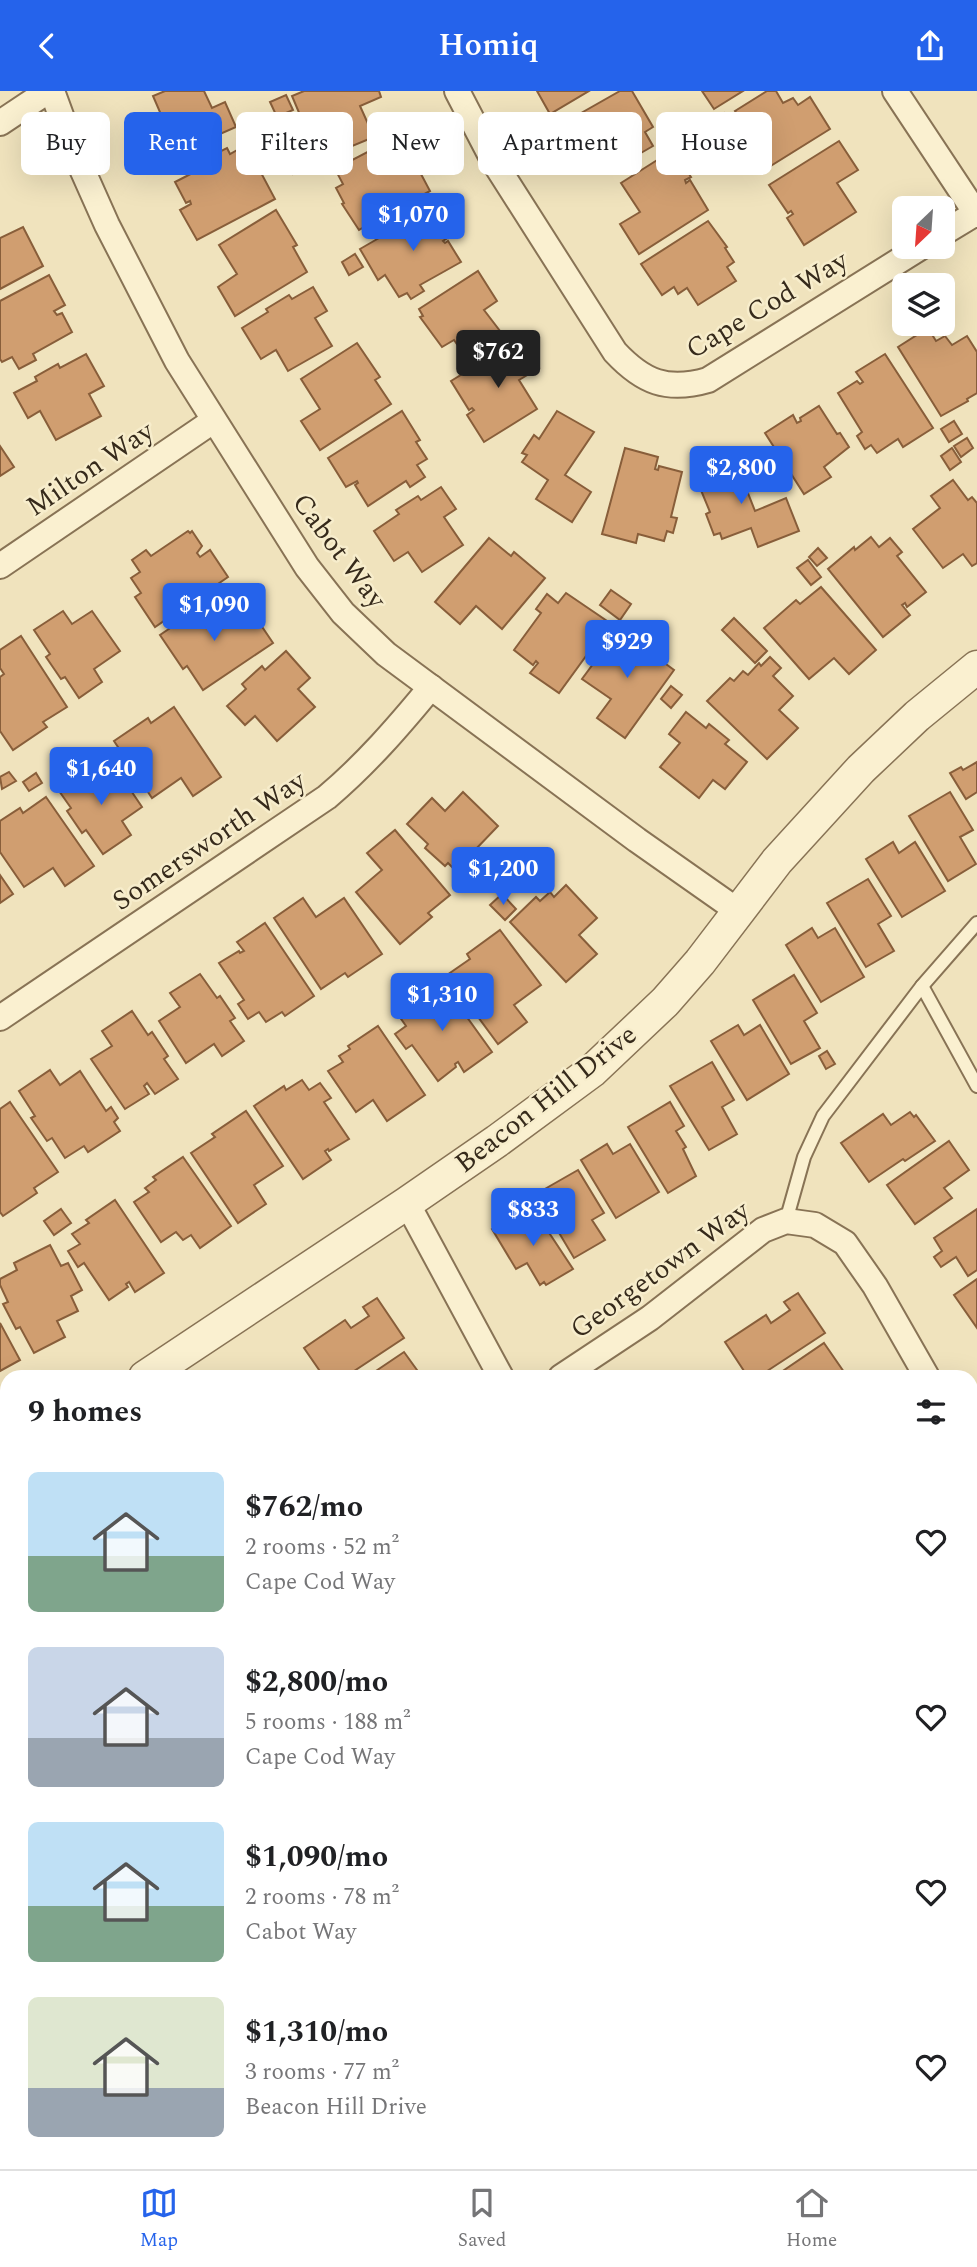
<!DOCTYPE html>
<meta charset="utf-8">
<style>
:root{--surface:#fff;--page:#f2f2f2;--text:#202124;--muted:#757577;--line:#e0e0e0;--accent:#2563eb}
body{margin:0;font-family:Spectral,serif;background:var(--page);color:var(--text);height:100vh;display:flex;flex-direction:column;font-size:26px;white-space:nowrap}
*{box-sizing:border-box;margin:0}
p{font-size:23px;color:var(--muted)}
.icon{flex:none;width:38px;height:38px;fill:none;stroke:currentColor;stroke-width:2;stroke-linecap:round;stroke-linejoin:round}
.map{position:relative;flex:1;overflow:hidden}
.panel{position:absolute;left:0px;top:1279px;width:978px;height:800px;display:flex;flex-direction:column;background:var(--surface);border-radius:21px 21px 0 0;box-shadow:0 7px 28px #0002}
.panel>*{flex:none}
.hud{position:absolute;left:21px;top:21px;width:936px;height:63px;display:flex;gap:14px}
.needle{width:46px;rotate:205deg}
.tools{position:absolute;left:892px;top:105px;display:grid;gap:14px}
.tools a{display:grid;place-items:center;width:63px;height:63px;border-radius:10px;background:var(--surface);box-shadow:0 7px 28px #0002;font-size:35px}
.price{position:absolute;translate:-50% -60px;padding:0 16px;border-radius:7px;background:var(--accent);color:#fff;font-size:23px;line-height:46px;filter:drop-shadow(0 2px 4px #0008)}
.price::after{content:'';position:absolute;left:50%;top:42px;width:21px;height:16px;margin-left:-10px;background:inherit;clip-path:polygon(0 0,100% 0,50% 100%)}
.price.current{background:#222;color:#fff}
ul{padding:0;list-style:none}
li{display:flex;align-items:center;gap:21px;height:175px;padding:0 28px}
li span{display:grid;place-items:center;flex:none;width:196px;height:140px;border-radius:10px;color:#555}
li>.icon{margin-inline-start:auto}
span .icon{width:84px;height:84px;fill:#fffc;stroke-width:1}
li b{font-size:30px}
h2{display:flex;justify-content:space-between;align-items:center;height:84px;padding:0 28px;font-size:30px}
.chip{padding:0 24px;border-radius:10px;background:var(--surface);box-shadow:0 7px 28px #0002;font-size:24px;line-height:63px}
.chip.current{background:var(--accent);color:#fff}
header{display:flex;justify-content:space-between;align-items:center;height:91px;padding:0 28px;background:var(--accent);color:#fff;font-size:32px;font-weight:600}
.tabs{display:flex;justify-content:space-around;align-items:center;height:98px;border-top:2px solid var(--line);background:var(--surface);font-size:19px;color:var(--muted)}
.tabs a{display:grid;justify-items:center;gap:4px}
.tabs .current{color:var(--accent)}
.map>svg:first-child{display:block}
</style>
<header><svg class="icon" aria-label="back" viewBox="0 0 24 24"><path d="M15 5l-7 7 7 7"/></svg>Homiq<svg class="icon" aria-label="share" viewBox="0 0 24 24"><path d="M12 15V3M7 8l5-5 5 5M5 13v7h14v-7"/></svg></header>
<div class="map">
<svg width="977" height="2078" viewBox="0 0 977 2078">
<rect width="100%" height="100%" fill="#f0e3bd"/>
<g fill="#c3ce91">
<path d="M977,1599V1962L971,1972V1607Z"/>
<path d="M456,2072H912L909,2078H459Z"/>
</g>
<g fill="#d09e70" stroke="#885e3a" stroke-width="2">
<path d="M165,0H204L212,17L225,11L236,36L161,69L147,36L163,28L153,5Z"/>
<path d="M304,0H379L381,6L360,15L374,46L316,70L304,40L309,38L307,35L305,36L292,5Z"/>
<path d="M537,0H589L550,23Z"/>
<path d="M620,0H632L653,36L645,41L653,55L615,77L607,63L597,69L591,58L579,65L560,34Z"/>
<path d="M702,0H743L714,18Z"/>
<path d="M767,0H776L783,12L793,7L798,14L810,6L830,38L761,81L743,56L745,54L737,40L745,35L735,20Z"/>
<path d="M286,4L293,19L277,26L270,11Z"/>
<path d="M724,22L731,32L717,41L711,30Z"/>
<path d="M839,50L858,79L837,92L856,121L804,154L787,127L793,123L791,120L788,122L769,94Z"/>
<path d="M227,57L230,63L239,58L251,81L259,78L275,108L197,149L180,119L191,113L190,110L186,112L175,91L216,70L213,64Z"/>
<path d="M375,57L383,72L394,66L399,76L413,68L430,100L359,139L342,113L344,112L336,97L343,93L335,78Z"/>
<path d="M673,59L691,86L685,89L686,92L690,89L708,119L639,163L620,133L640,121L621,92Z"/>
<path d="M299,61L307,77L293,83L286,67Z"/>
<path d="M436,114L454,143L443,150L445,152L448,150L461,171L420,194L424,200L411,208L407,202L399,206L385,184L378,189L360,158Z"/>
<path d="M276,119L297,154L293,156L307,181L235,225L218,196L237,183L219,154Z"/>
<path d="M708,130L727,156L725,157L734,171L727,176L736,190L698,214L687,197L678,203L674,196L662,204L641,173Z"/>
<path d="M23,136L43,175L0,198V147Z"/>
<path d="M355,163L363,176L349,184L342,171Z"/>
<path d="M478,180L497,210L484,219L500,240L464,263L454,249L442,256L420,226L423,225L419,218Z"/>
<path d="M49,184L65,214L54,220L57,224L62,222L72,241L33,263L36,269L19,278L12,266L2,271L0,268V210Z"/>
<path d="M313,196L327,220L315,227L332,255L288,280L276,259L261,268L242,237L268,221L266,218L289,204L292,208Z"/>
<path d="M928,237L936,250L945,245L952,254L967,245L977,261V302L967,308L968,310L941,325L898,256Z"/>
<path d="M521,247L539,277L519,289L537,318L484,351L467,324L474,319L472,317L469,319L451,290Z"/>
<path d="M357,252L380,286L375,289L391,313L320,359L301,330L320,318L301,288Z"/>
<path d="M86,263L104,295L89,303L101,325L56,349L40,320L28,327L14,302L37,290L35,286L58,273L60,277Z"/>
<path d="M885,263L933,337L903,356L898,348L877,362L871,354L865,358L857,345L862,341L838,302L857,290L860,293L863,291L856,281Z"/>
<path d="M819,315L837,343L840,342L849,356L824,376L831,386L804,403L765,342L793,324L797,332L801,330L800,327Z"/>
<path d="M402,320L420,349L416,351L427,368L417,374L425,386L410,396L406,390L368,415L355,394L358,392L357,390L346,396L328,367Z"/>
<path d="M557,320L594,341L565,384L591,401L572,431L536,408L548,389L522,371L527,364L522,362L534,344L539,348Z"/>
<path d="M954,330L962,343L949,351L941,338Z"/>
<path d="M967,347L973,357L961,366L954,355Z"/>
<path d="M0,355L14,376L0,385Z"/>
<path d="M625,357L658,366L655,378L658,379L659,375L682,381L671,426L677,427L673,442L667,440L664,450L638,443L636,452L602,443Z"/>
<path d="M952,357L961,371L950,379L941,365Z"/>
<path d="M733,364L755,420L786,407L799,440L758,456L751,437L722,448L720,442L714,444L706,423L710,421L693,380Z"/>
<path d="M953,389L968,409L972,406L977,412V472L972,475L963,463L943,477L913,438L940,417L931,405Z"/>
<path d="M441,396L456,418L444,426L463,454L422,481L408,461L394,470L374,440L399,423L396,419L418,405L421,409Z"/>
<path d="M188,440L190,442L192,440L202,455L197,462L200,466L210,459L228,486L155,536L135,506L141,502L131,487L140,481L132,469L146,459L151,465Z"/>
<path d="M871,446L879,456L890,447L902,461L897,465L926,501L907,516L905,512L902,514L910,524L883,546L828,478L854,456L855,459Z"/>
<path d="M489,447L511,465L514,461L545,487L502,538L476,515L460,533L435,511Z"/>
<path d="M818,457L827,467L817,475L809,466Z"/>
<path d="M808,469L821,486L811,494L797,477Z"/>
<path d="M821,496L876,559L849,583L834,567L809,588L764,537L796,509L800,513Z"/>
<path d="M611,499L631,513L620,529L600,514Z"/>
<path d="M566,502L610,532L559,602L530,582L538,572L536,570L533,574L514,559L541,522L536,518L547,503L558,512Z"/>
<path d="M216,506L236,536L254,524L273,552L203,599L187,575L183,578L160,544Z"/>
<path d="M63,520L72,533L92,520L120,560L94,578L102,591L79,607L65,586L61,588L46,566L50,563L34,539Z"/>
<path d="M734,527L767,560L755,572L722,539Z"/>
<path d="M622,534L655,558L651,562L674,579L625,647L597,627L611,608L582,588Z"/>
<path d="M21,545L67,616L43,631L47,636L13,659L0,640V586L4,583L0,577V559Z"/>
<path d="M286,560L310,587L298,598L315,616L277,650L255,625L245,634L227,615L246,598L242,593L262,575L265,579Z"/>
<path d="M770,566L781,577L773,585L793,605L779,619L798,637L767,668L707,610L730,587L734,590L743,580L748,584L759,572L761,575Z"/>
<path d="M671,595L682,604L671,617L661,608Z"/>
<path d="M174,616L221,686L193,705L181,687L152,707L114,650L148,627L151,632Z"/>
<path d="M686,621L706,637L709,633L729,649L725,653L747,671L725,698L713,689L699,707L660,676L680,652L669,643Z"/>
<path d="M977,671V701L966,708L950,682L961,676L963,679Z"/>
<path d="M115,676L142,716L122,730L131,744L103,763L86,739L82,742L67,720L71,717L57,697L80,681L88,694Z"/>
<path d="M9,681L16,690L2,698L0,686Z"/>
<path d="M36,682L42,692L29,700L23,691Z"/>
<path d="M463,701L498,735L474,760L484,769L465,789L448,772L445,775L425,757L428,753L407,733L432,707L445,720Z"/>
<path d="M950,701L973,739L960,746L976,773L948,790L909,725Z"/>
<path d="M46,706L94,775L65,795L53,777L24,796L0,761V730L20,717L23,722Z"/>
<path d="M395,739L450,804L428,822L432,826L400,853L356,801L382,779L367,762Z"/>
<path d="M893,751L899,762L915,751L945,800L902,826L866,768Z"/>
<path d="M0,784L13,803L0,812Z"/>
<path d="M868,788L891,825L878,833L894,860L866,876L827,812Z"/>
<path d="M566,794L597,827L579,844L597,863L566,891L510,831L536,806L540,810L550,801L554,806Z"/>
<path d="M502,803L516,818L505,829L490,814Z"/>
<path d="M303,807L316,826L344,807L382,863L348,886L345,882L321,898L274,827Z"/>
<path d="M265,832L314,905L285,925L282,921L266,931L259,921L248,928L238,913L244,909L219,872L239,860L240,862L244,860L237,851Z"/>
<path d="M812,837L818,847L835,837L864,886L821,911L786,854Z"/>
<path d="M500,839L541,894L514,914L527,931L498,953L447,884L470,868L467,863Z"/>
<path d="M200,883L217,907L220,905L235,927L230,930L244,950L222,965L214,953L186,972L159,930L180,916L170,902Z"/>
<path d="M794,884L817,922L804,930L820,957L791,973L753,909Z"/>
<path d="M441,890L492,961L464,981L458,971L455,973L456,976L438,990L412,954L406,958L395,943L406,935L399,925L415,914L412,910Z"/>
<path d="M132,920L148,944L152,941L168,965L164,968L178,988L155,1003L147,992L144,995L149,1003L125,1018L91,968L112,955L102,940Z"/>
<path d="M738,934L744,944L760,934L789,983L747,1009L711,950Z"/>
<path d="M378,935L425,1004L387,1030L373,1009L356,1021L328,980L343,971L339,965L350,958L348,955Z"/>
<path d="M827,960L835,973L826,978L819,965Z"/>
<path d="M712,971L734,1009L722,1016L737,1043L709,1059L670,995Z"/>
<path d="M50,979L60,994L80,980L106,1020L111,1016L118,1027L114,1031L120,1040L88,1061L84,1055L65,1067L52,1047L47,1050L31,1027L35,1025L19,1000Z"/>
<path d="M302,989L309,999L320,992L331,1007L324,1011L349,1048L329,1060L328,1058L325,1060L331,1069L303,1088L254,1015L284,995L286,999Z"/>
<path d="M10,1011L58,1081L34,1097L37,1102L3,1125L0,1121V1018Z"/>
<path d="M670,1011L684,1035L676,1040L686,1056L683,1058L696,1085L668,1102L628,1036Z"/>
<path d="M246,1020L283,1075L254,1094L266,1113L238,1132L191,1062L215,1046L212,1043Z"/>
<path d="M910,1021L914,1026L916,1024L935,1050L905,1070L903,1068L869,1091L841,1052L883,1023L891,1034Z"/>
<path d="M949,1050L969,1079L944,1097L952,1107L915,1133L887,1094Z"/>
<path d="M607,1053L613,1063L630,1053L659,1101L616,1127L581,1069Z"/>
<path d="M183,1066L231,1135L200,1157L191,1144L183,1149L176,1141L161,1151L134,1111L149,1101L145,1097L156,1089L153,1086Z"/>
<path d="M578,1079L604,1122L592,1129L605,1149L574,1167L536,1103Z"/>
<path d="M115,1109L164,1182L135,1201L129,1191L126,1193L128,1196L109,1209L84,1172L78,1176L68,1160L80,1153L72,1143L89,1132L86,1129Z"/>
<path d="M61,1118L71,1132L54,1144L44,1130Z"/>
<path d="M977,1118V1179L968,1185L956,1166L941,1176L934,1166L942,1160L934,1147Z"/>
<path d="M534,1119L573,1178L546,1194L544,1191L540,1194L527,1172L516,1178L492,1138L509,1128L512,1133Z"/>
<path d="M50,1154L61,1175L68,1172L82,1199L71,1205L78,1220L57,1230L65,1246L34,1262L20,1236L16,1238L3,1213L8,1211L0,1194V1188L17,1179L14,1172Z"/>
<path d="M977,1188V1237L954,1204Z"/>
<path d="M798,1202L825,1242L758,1286H748L725,1251L766,1224L771,1232L790,1219L784,1211Z"/>
<path d="M377,1207L404,1247L345,1286H324L304,1257L345,1229L351,1237L369,1225L363,1216Z"/>
<path d="M0,1232L20,1269L0,1280Z"/>
<path d="M824,1252L844,1281L837,1286H774Z"/>
<path d="M404,1261L422,1286H367Z"/>
<path d="M974,1432L977,1435V1482L971,1489V1434Z"/>
<path d="M0,1484L7,1503V1531L0,1533Z"/>
<path d="M0,1630L7,1633V1710L0,1707Z"/>
<path d="M5,1824L7,1825V1876L0,1874V1839Z"/>
<path d="M0,1910L7,1917V1980L0,1988Z"/>
<path d="M78,2072H138L142,2078H70Z"/>
<path d="M323,2072H347L350,2078H312Z"/>
</g>
<g fill="none" stroke-linecap="round" stroke-linejoin="round">
<g stroke="#887355" stroke-width="16">
<g id="service">
<path d="M922,895L977,995"/>
<path d="M786,1130L804,1066L823,1025L922,895L977,832"/>
</g>
</g>
<g stroke="#887355" stroke-width="28">
<g id="minor">
<path d="M52,0L74,60L107,134L177,270L307,476L343,522L386,563L637,749L738,820"/>
<path d="M457,0L494,71L615,261C643,291 667,301 708,289L921,156"/>
<path d="M895,0L977,124"/>
<path d="M0,32L48,0"/>
<path d="M943,142L976,122"/>
<path d="M0,475L213,330"/>
<path d="M0,927L327,706C366,673 398,636 431,596"/>
<path d="M407,1112L501,1286"/>
<path d="M561,1286L650,1227L763,1139L786,1130L815,1134L845,1152L875,1195L927,1286"/>
<path d="M971,1352L977,1356"/>
<path d="M971,2022L977,2013"/>
<path d="M427,2072L430,2078"/>
<path d="M939,2078L942,2072"/>
</g>
</g>
<g stroke="#887355" stroke-width="35">
<g id="tertiary">
<path d="M145,1286L407,1112L497,1050L592,980L665,911L700,871L777,770L861,678L917,625L977,576"/>
<path d="M0,1362L7,1359"/>
</g>
</g>
<g stroke="#887355" stroke-width="4.5" stroke-dasharray="5 3.5" stroke-linecap="butt">
<path d="M971,1760L977,1753"/>
<path d="M971,1938L977,1928"/>
<path d="M705,2078L710,2072"/>
<path d="M892,2078L895,2072"/>
</g>
<use href="#service" stroke="#faf0d0" stroke-width="12"/>
<use href="#minor" stroke="#faf0d0" stroke-width="24"/>
<use href="#tertiary" stroke="#faf0d0" stroke-width="32"/>
</g>
<g text-anchor="middle" dominant-baseline="central" stroke-width="5" stroke-linejoin="round" paint-order="stroke">
<g font-size="28" fill="#362a1b" stroke="#f7edcc">
<text transform="translate(767 214) rotate(-31)">Cape Cod Way</text>
<text transform="translate(90 378) rotate(-34)">Milton Way</text>
<text transform="translate(339 460) rotate(53)">Cabot Way</text>
<text transform="translate(209 750) rotate(-34)">Somersworth Way</text>
<text transform="translate(546 1008) rotate(-38)">Beacon Hill Drive</text>
<text transform="translate(660 1179) rotate(-36)">Georgetown Way</text>
</g>
</g>
</svg>
<div class="tools">
<a><svg class="needle" viewBox="-14 -14 28 28"><path d="M0-13l5 13h-10z" fill="#e53935"/><path d="M0 13l5-13h-10z" fill="#757577"/></svg></a>
<a><svg class="icon" aria-label="layers" viewBox="0 0 24 24"><path d="M12 4l9 5-9 5-9-5zM3 14l9 5 9-5"/></svg></a>
</div>
<b class="price" style="left:413px;top:162px">$1,070</b>
<b class="price current" style="left:498px;top:299px">$762</b>
<b class="price" style="left:741px;top:415px">$2,800</b>
<b class="price" style="left:214px;top:552px">$1,090</b>
<b class="price" style="left:627px;top:589px">$929</b>
<b class="price" style="left:101px;top:716px">$1,640</b>
<b class="price" style="left:503px;top:816px">$1,200</b>
<b class="price" style="left:442px;top:942px">$1,310</b>
<b class="price" style="left:533px;top:1157px">$833</b>
<div class="hud">
<a class="chip">Buy</a>
<a class="chip current">Rent</a>
<a class="chip">Filters</a>
<a class="chip">New</a>
<a class="chip">Apartment</a>
<a class="chip">House</a>
</div>
<section class="panel">
<h2>9 homes<svg class="icon" aria-label="filters" viewBox="0 0 24 24"><path d="M4 7h16M4 17h16"/><circle cx="9" cy="7" r="2"/><circle cx="15" cy="17" r="2"/></svg></h2>
<ul>
<li><span style="background:linear-gradient(#bfe0f5 60%,#7fa58c 0)"><svg class="icon" aria-label="home" viewBox="0 0 24 24"><path d="M3 11l9-7 9 7M6 9v11h12V9"/></svg></span><div><b>$762/mo</b><p>2 rooms · 52 m²</p><p>Cape Cod Way</p></div><svg class="icon" aria-label="heart" viewBox="0 0 24 24"><path d="M12 20l-8-8c-3-5 5-10 8-4 3-6 11-1 8 4z"/></svg></li>
<li><span style="background:linear-gradient(#c9d6e8 65%,#9aa5b1 0)"><svg class="icon" aria-label="home" viewBox="0 0 24 24"><path d="M3 11l9-7 9 7M6 9v11h12V9"/></svg></span><div><b>$2,800/mo</b><p>5 rooms · 188 m²</p><p>Cape Cod Way</p></div><svg class="icon" aria-label="heart" viewBox="0 0 24 24"><path d="M12 20l-8-8c-3-5 5-10 8-4 3-6 11-1 8 4z"/></svg></li>
<li><span style="background:linear-gradient(#bfe0f5 60%,#7fa58c 0)"><svg class="icon" aria-label="home" viewBox="0 0 24 24"><path d="M3 11l9-7 9 7M6 9v11h12V9"/></svg></span><div><b>$1,090/mo</b><p>2 rooms · 78 m²</p><p>Cabot Way</p></div><svg class="icon" aria-label="heart" viewBox="0 0 24 24"><path d="M12 20l-8-8c-3-5 5-10 8-4 3-6 11-1 8 4z"/></svg></li>
<li><span style="background:linear-gradient(#dfe7d0 65%,#9aa5b1 0)"><svg class="icon" aria-label="home" viewBox="0 0 24 24"><path d="M3 11l9-7 9 7M6 9v11h12V9"/></svg></span><div><b>$1,310/mo</b><p>3 rooms · 77 m²</p><p>Beacon Hill Drive</p></div><svg class="icon" aria-label="heart" viewBox="0 0 24 24"><path d="M12 20l-8-8c-3-5 5-10 8-4 3-6 11-1 8 4z"/></svg></li>
</ul>
</section>
</div>
<nav class="tabs">
<a class="current"><svg class="icon" aria-label="map" viewBox="0 0 24 24"><path d="M3 6l6-2 6 2 6-2v14l-6 2-6-2-6 2zM9 4v14M15 6v14"/></svg>Map</a>
<a><svg class="icon" aria-label="saved" viewBox="0 0 24 24"><path d="M7 4h10v16l-5-4-5 4z"/></svg>Saved</a>
<a><svg class="icon" aria-label="home" viewBox="0 0 24 24"><path d="M3 11l9-7 9 7M6 9v11h12V9"/></svg>Home</a>
</nav>
